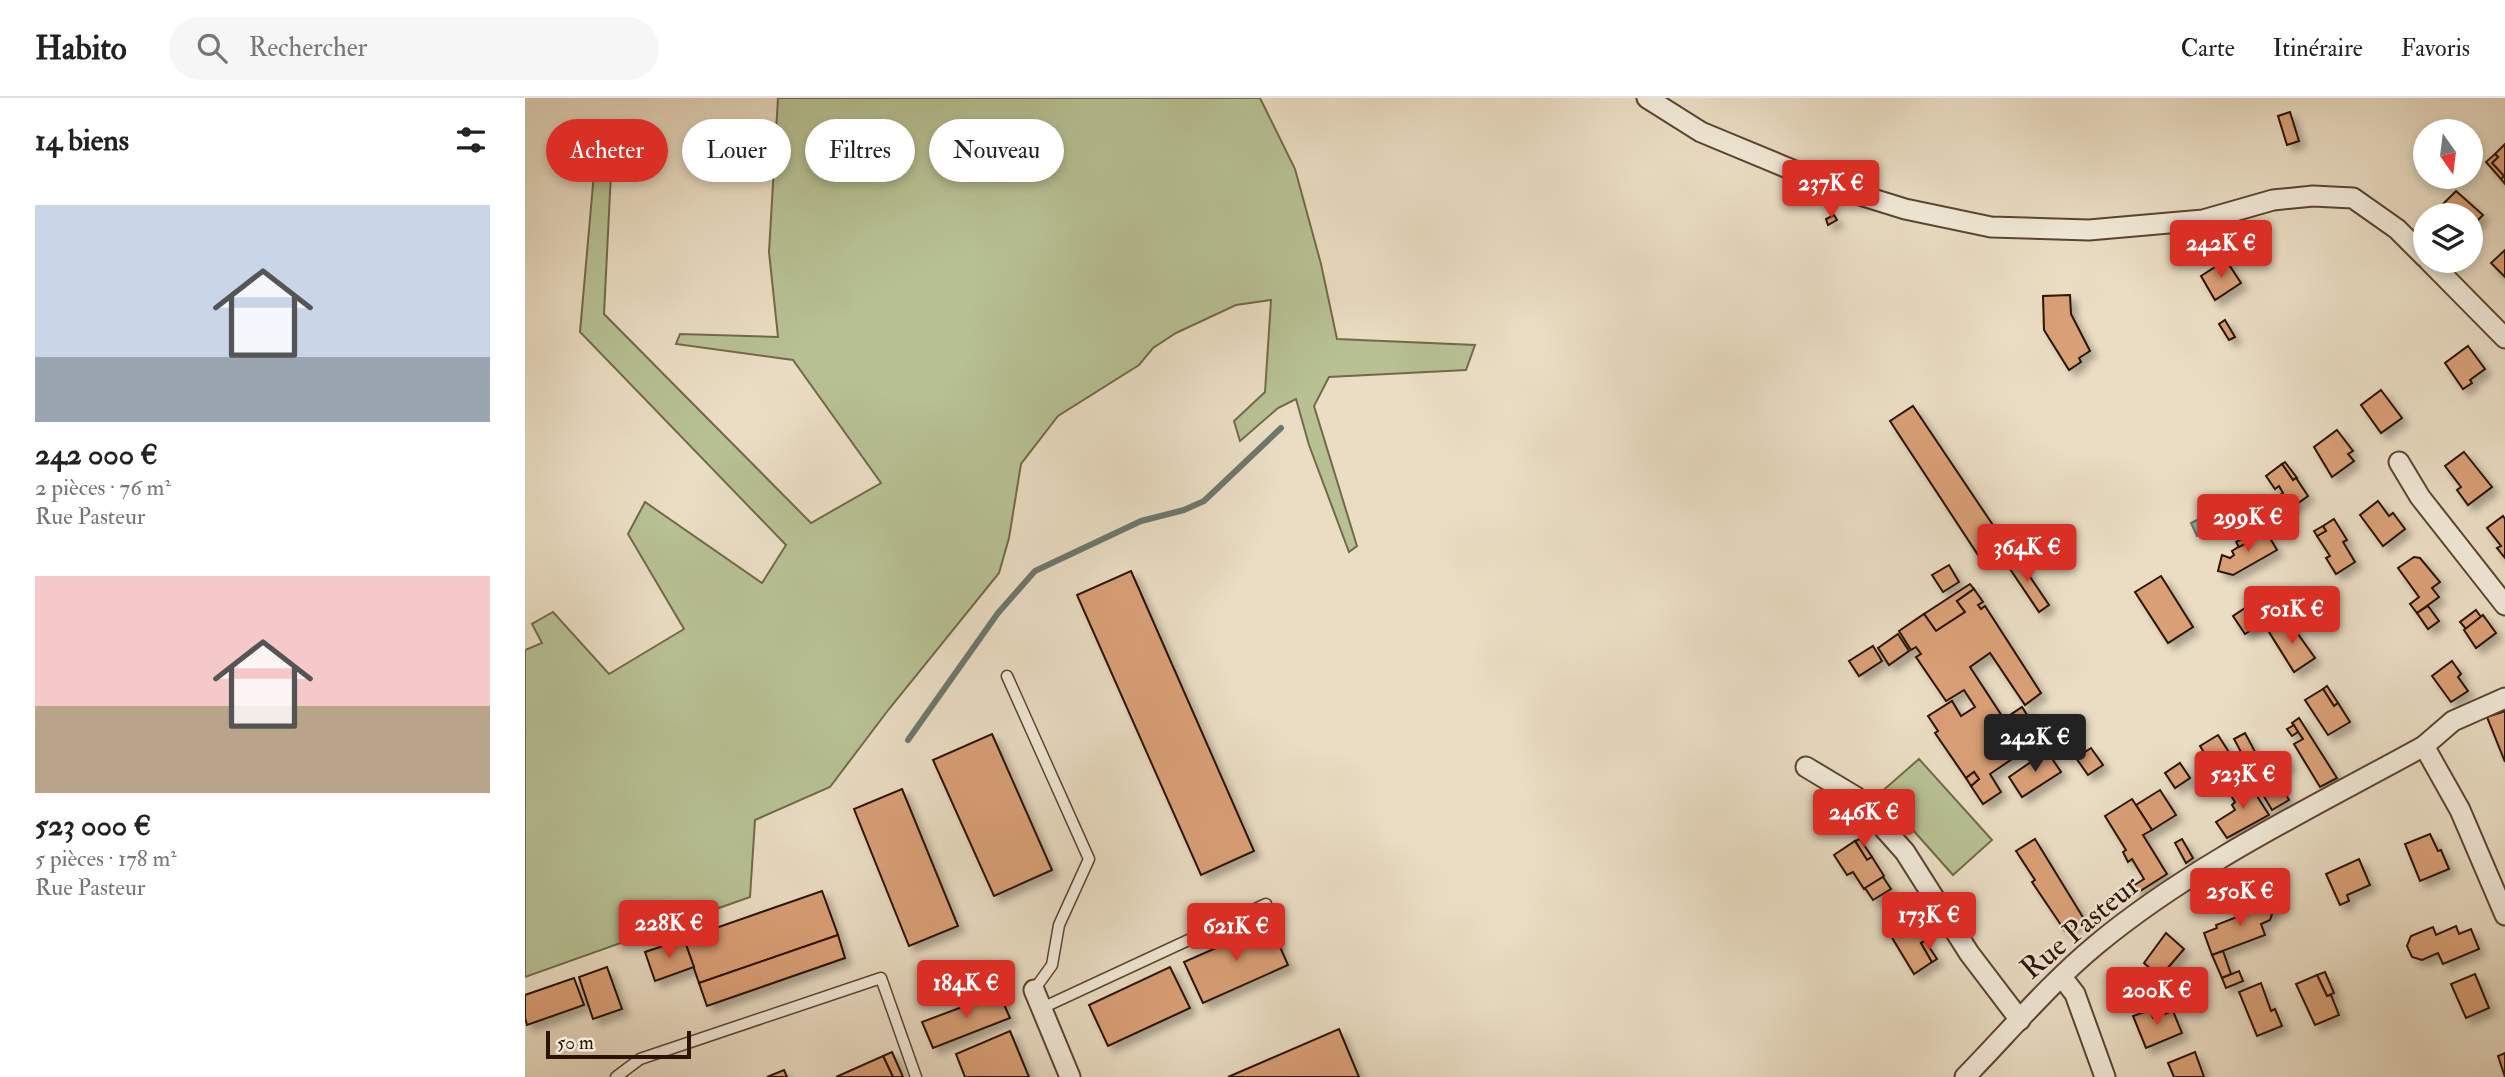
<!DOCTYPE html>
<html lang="fr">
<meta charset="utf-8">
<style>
:root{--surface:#fff;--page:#f6f6f6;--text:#222;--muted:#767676;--line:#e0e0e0;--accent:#d93025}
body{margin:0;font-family:"IM FELL Double Pica",serif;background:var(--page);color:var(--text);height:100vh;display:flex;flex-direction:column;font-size:26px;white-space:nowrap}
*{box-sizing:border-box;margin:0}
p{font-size:23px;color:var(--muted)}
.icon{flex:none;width:38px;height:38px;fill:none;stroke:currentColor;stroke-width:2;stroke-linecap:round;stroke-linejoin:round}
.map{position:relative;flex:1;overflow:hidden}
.details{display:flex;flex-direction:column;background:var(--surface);width:525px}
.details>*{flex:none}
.banner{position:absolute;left:21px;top:21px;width:665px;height:63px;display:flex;gap:14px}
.needle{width:46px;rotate:166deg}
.tools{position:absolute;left:1888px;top:21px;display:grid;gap:14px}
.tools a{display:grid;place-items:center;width:70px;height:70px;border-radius:50%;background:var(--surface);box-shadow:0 4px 10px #0003;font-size:35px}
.scale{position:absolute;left:21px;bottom:18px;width:145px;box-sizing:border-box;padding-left:7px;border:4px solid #2c1200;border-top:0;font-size:19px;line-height:24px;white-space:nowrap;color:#2c1200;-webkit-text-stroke:5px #f1e9d8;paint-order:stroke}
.price{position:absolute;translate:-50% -60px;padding:0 16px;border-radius:7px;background:var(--accent);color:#fff;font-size:23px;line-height:46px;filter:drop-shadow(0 2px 4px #0008)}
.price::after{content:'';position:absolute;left:50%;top:42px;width:21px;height:16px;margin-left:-10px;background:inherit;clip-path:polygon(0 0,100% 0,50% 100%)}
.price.selected{background:#222;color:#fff}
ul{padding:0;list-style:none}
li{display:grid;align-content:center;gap:14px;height:371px;padding:0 35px}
li span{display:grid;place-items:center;height:217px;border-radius:0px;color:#555}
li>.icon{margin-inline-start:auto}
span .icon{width:126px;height:126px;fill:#fffc;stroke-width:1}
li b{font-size:30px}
h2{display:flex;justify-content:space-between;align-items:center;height:84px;padding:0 35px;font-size:30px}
.chip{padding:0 24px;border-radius:32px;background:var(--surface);box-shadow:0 4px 10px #0003;font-size:24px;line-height:63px}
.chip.selected{background:var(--accent);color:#fff}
header{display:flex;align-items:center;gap:42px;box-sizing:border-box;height:98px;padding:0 35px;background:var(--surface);border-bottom:2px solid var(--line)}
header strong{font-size:33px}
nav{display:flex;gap:38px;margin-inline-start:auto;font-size:24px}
.search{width:490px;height:63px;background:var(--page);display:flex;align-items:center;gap:18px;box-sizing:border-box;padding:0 24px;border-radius:38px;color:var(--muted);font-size:26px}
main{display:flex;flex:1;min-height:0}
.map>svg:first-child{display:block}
</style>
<header>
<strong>Habito</strong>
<div class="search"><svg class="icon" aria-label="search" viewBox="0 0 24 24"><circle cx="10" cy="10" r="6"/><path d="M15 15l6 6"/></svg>Rechercher</div>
<nav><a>Carte</a><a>Itinéraire</a><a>Favoris</a></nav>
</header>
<main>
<section class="details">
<h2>14 biens<svg class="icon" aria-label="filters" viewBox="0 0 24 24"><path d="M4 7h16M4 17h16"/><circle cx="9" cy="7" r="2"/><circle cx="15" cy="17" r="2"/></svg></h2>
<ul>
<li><span style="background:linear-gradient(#c9d6e8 70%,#9aa5b1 0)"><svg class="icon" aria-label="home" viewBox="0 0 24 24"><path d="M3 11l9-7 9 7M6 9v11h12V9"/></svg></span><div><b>242 000 €</b><p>2 pièces · 76 m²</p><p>Rue Pasteur</p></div></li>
<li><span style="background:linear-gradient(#f6c9c9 60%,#b9a48a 0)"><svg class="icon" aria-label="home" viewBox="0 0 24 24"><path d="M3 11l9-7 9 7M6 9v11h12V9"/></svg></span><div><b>523 000 €</b><p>5 pièces · 178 m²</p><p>Rue Pasteur</p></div></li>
</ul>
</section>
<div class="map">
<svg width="1980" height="979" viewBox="0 0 1980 979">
<defs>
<filter id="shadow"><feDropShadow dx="6" dy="6" stdDeviation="3.5" flood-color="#0004"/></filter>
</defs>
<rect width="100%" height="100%" fill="#eaddc3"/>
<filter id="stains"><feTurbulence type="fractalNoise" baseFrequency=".00286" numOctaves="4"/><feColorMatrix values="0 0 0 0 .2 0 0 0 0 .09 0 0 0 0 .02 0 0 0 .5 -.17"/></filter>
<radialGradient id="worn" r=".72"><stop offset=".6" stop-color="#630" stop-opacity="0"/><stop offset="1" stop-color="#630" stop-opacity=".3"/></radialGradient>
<g fill="#b7c194" stroke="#726a4a" stroke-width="2">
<path d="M253,0H735L770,71L796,166L812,241L950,247L941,272L804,279L789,308L832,448L824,454L784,347L771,301L753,310L715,343L709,323L740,294L746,202L711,207L651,235L628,250L614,267L533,318L496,366L484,440L474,475L364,611L305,689L230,722L225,799L0,879V552L17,545L7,526L28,514L84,576L159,531L103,436L120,404L237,485L261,447L55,234L73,30L88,34L79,216L286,425L356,385L268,262L151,246L155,236L253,239L244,154Z"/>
<path d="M1394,661L1467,742L1428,777L1355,695Z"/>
</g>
<path fill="#98bbb6" stroke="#6d776d" stroke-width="2" d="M1692,412L1698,425L1672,438L1666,425Z"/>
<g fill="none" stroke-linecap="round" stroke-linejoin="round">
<path stroke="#6d776d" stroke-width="6" d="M383,642L473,515L510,473L616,423L659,412L679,403L756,330"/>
</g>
<g fill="#d99f76" stroke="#2c1200" stroke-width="2" filter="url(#shadow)">
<path d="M1765,14L1774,43L1762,47L1753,18Z"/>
<path d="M1980,46V86L1976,81L1979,78L1967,65L1973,59L1970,56Z"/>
<path d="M1970,56L1973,59L1967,65L1979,78L1976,81L1961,64Z"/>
<path d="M1931,93L1958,117L1946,129V117H1927L1916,108Z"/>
<path d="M1309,117L1312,122L1303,127L1301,121Z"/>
<path d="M1980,152V179L1966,165Z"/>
<path d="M1701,162L1716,185L1690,202L1676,178Z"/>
<path d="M1545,197L1546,216L1565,253L1554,260L1556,264L1544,272L1519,232L1518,198Z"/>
<path d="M1700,222L1710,239L1704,242L1694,226Z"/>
<path d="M1943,248L1960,271L1945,282L1947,285L1938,291L1920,265Z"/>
<path d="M1856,292L1877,320L1856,335L1836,307Z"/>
<path d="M1388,308L1482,448L1467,458L1464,454L1455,460L1365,323Z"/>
<path d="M1812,332L1828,353L1823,356L1829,363L1807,379L1789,349Z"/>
<path d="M1939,354L1967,389L1943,407L1932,392L1936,389L1920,368Z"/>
<path d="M1760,364L1772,380L1768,382L1757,366Z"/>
<path d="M1757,366L1768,382L1771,380L1783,398L1765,411L1755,397L1758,395L1754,388L1750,391L1741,378Z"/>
<path d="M1853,403L1864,418L1868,415L1880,431L1858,448L1835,417Z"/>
<path d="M1978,418L1980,421V460L1972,450L1976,448L1962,430Z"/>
<path d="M1809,421L1822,442L1818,444L1830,464L1811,476L1801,460L1805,458L1792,438L1801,433L1798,428Z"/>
<path d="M1798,428L1801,433L1792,438L1789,433Z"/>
<path d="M1740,432L1752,452L1708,477L1693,473L1697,457L1705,460L1709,457L1707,453Z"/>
<path d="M1719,440L1722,445L1714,449L1711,444Z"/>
<path d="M1491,458L1524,507L1514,514L1481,465Z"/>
<path d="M1889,459L1895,460L1915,484L1907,490L1914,499L1892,515L1885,506L1894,499L1873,470Z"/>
<path d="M1424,467L1434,484L1418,494L1407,477Z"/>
<path d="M606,473L729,753L676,777L552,497Z"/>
<path d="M1636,478L1668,529L1643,545L1610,494Z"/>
<path d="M1445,486L1449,491L1432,503L1440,514L1411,533L1399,516Z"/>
<path d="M1449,491L1458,504L1453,507L1456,511L1460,508L1516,595L1500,607L1465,555L1445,569L1479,621L1497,609L1523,650L1505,662L1499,653L1465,676L1476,694L1458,706L1446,688L1454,681L1449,674L1441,680L1410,635L1413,633L1403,618L1427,603L1436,618L1450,609L1439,592L1421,603L1391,559L1396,556L1391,549L1386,552L1374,533L1399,516L1411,533L1440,514L1432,503Z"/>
<path d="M1729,504L1741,523L1720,536L1708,518Z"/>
<path d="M1903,508L1914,523L1903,531L1892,515Z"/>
<path d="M1951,512L1956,519L1941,531L1935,524Z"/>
<path d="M1958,517L1971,535L1951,550L1939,532Z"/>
<path d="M1763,522L1790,560L1769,574L1744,534Z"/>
<path d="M1373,536L1384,553L1364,567L1353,550Z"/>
<path d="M1348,548L1357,563L1334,578L1324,563Z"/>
<path d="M1927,563L1936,576L1933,579L1943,593L1926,604L1907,578Z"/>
<path d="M1802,588L1813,605L1809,608L1798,591Z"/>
<path d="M1798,591L1809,608L1813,605L1825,624L1803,637L1780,602Z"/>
<path d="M1980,613V664L1962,619Z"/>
<path d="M1774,620L1812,680L1795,689L1769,646L1778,641L1767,625Z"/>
<path d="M1769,627L1773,634L1767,638L1762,631Z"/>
<path d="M1720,635L1735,663L1724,669L1709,641Z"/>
<path d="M467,636L527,772L469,798L408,662Z"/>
<path d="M1693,637L1723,684L1705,696L1675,648Z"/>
<path d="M1566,650L1578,667L1563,677L1551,660Z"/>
<path d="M1522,653L1536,674L1497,699L1484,679Z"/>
<path d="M1757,655L1764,667L1757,672L1749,658Z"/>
<path d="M1740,660L1764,702L1747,712L1722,670Z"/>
<path d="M1655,665L1665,680L1650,690L1640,675Z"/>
<path d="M1449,674L1454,681L1446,688L1441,680Z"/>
<path d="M1723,684L1744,717L1702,740L1691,724L1710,712L1707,707L1710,704L1705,696Z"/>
<path d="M377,691L433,828L384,848L329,711Z"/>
<path d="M1635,692L1651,717L1627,732L1611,707Z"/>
<path d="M1607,701L1627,732L1618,737L1642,776L1612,795L1608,788L1619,781L1607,761L1603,764L1598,754L1601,752L1580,718Z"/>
<path d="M1905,736L1913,753L1916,752L1924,771L1895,783L1880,746Z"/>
<path d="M1335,741L1347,759L1342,762L1330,743Z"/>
<path d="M1510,741L1559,821L1540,833L1507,784L1510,782L1491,753Z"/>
<path d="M1657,741L1668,760L1661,765L1650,745Z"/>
<path d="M1330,743L1342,762L1347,759L1359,778L1339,791L1328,774L1322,777L1309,757Z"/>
<path d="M1834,761L1845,787L1822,797L1824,803L1815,807L1801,776Z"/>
<path d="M1358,779L1366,791L1348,802L1340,790Z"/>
<path d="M297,793L313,837L174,885L159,841Z"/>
<path d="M1742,798L1748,813L1745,822L1736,826L1740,837L1687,857L1679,835L1692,830L1691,827L1725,814L1723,806Z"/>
<path d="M1389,824L1400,843L1396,845L1407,864L1389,876L1366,838Z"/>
<path d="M745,826L763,867L678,905L659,864Z"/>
<path d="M1931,828L1934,836L1946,831L1954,851L1918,866L1913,855L1897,862L1887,859L1882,848L1886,838L1908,829L1911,837Z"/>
<path d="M1641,835L1659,851L1635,879L1619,865Z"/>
<path d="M313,837L320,860L182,908L174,885Z"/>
<path d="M159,841L169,869L130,883L120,854Z"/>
<path d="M1400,843L1412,861L1407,864L1396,845Z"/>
<path d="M1698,853L1706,876L1697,880L1687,857Z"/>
<path d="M82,869L97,911L68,921L54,879Z"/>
<path d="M645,869L665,910L583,948L564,907Z"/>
<path d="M1714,873L1718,883L1701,890L1697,880Z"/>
<path d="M1800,874L1809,895L1802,898L1792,877Z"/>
<path d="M1950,876L1964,910L1941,920L1926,886Z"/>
<path d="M1792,877L1802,898L1806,897L1814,917L1790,927L1771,886Z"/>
<path d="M49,880L59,907L2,927L0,920V897Z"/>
<path d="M1736,885L1746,913L1750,911L1757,928L1732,938L1714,894Z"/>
<path d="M474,895L485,920L408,950L397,924Z"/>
<path d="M1625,912L1628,920L1648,913L1657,935L1621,950L1608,918Z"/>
<path d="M814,931L834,979H703Z"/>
<path d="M485,933L504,979H440L431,956Z"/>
<path d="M367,954L378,979H368L358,958Z"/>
<path d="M1670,954L1679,979H1649L1643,965Z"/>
<path d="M1980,955V979L1973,958Z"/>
<path d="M358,958L368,979H311Z"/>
<path d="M259,972L262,979H242Z"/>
</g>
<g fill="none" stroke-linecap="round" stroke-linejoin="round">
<g stroke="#5c4531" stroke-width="13">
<g id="service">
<path d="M482,578L564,761L534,827L527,867L509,892"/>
<path d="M517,910L741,806"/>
<path d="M91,979L115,961L356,880L391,979"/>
</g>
</g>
<g stroke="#5c4531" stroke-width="23">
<g id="minor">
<path d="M1122,0L1176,34L1306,88L1380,111L1466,129L1564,132L1678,122L1748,102L1788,98L1828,100L1872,131L1900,159"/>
<path d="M1904,163L1980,240"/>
<path d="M1874,364L1895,399L1980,507"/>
<path d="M1899,648L1935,712L1980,817"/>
<path d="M1281,669L1331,699L1380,754L1444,855L1495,922"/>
<path d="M1537,879L1550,896L1580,979"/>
<path d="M509,892L545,979"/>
<path d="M1440,979C1483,935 1524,886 1571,847C1667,767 1790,708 1899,648L1928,623L1980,600"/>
</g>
</g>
<use href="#service" stroke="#f1e9d8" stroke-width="10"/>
<use href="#minor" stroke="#f1e9d8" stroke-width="19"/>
</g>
<g text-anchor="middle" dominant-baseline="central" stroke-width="5" stroke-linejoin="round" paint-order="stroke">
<g font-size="30" fill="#2c1200" stroke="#f1e9d8">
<text transform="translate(1555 829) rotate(-40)">Rue Pasteur</text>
</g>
</g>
<rect width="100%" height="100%" filter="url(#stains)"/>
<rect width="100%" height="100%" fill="url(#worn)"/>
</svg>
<div class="tools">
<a><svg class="needle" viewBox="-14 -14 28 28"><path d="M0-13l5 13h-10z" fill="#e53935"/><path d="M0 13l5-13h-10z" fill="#767676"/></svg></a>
<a><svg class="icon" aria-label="layers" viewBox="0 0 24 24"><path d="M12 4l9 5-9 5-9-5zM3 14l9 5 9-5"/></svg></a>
</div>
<div class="scale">50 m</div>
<b class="price" style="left:1306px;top:122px">237K €</b>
<b class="price" style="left:1696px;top:182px">242K €</b>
<b class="price" style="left:1723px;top:456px">299K €</b>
<b class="price" style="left:1502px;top:486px">364K €</b>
<b class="price" style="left:1767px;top:548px">501K €</b>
<b class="price selected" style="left:1510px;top:676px">242K €</b>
<b class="price" style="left:1718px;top:713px">523K €</b>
<b class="price" style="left:1339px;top:751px">246K €</b>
<b class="price" style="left:1715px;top:830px">250K €</b>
<b class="price" style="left:1404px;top:854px">173K €</b>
<b class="price" style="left:144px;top:862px">228K €</b>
<b class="price" style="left:711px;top:865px">621K €</b>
<b class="price" style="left:441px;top:922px">184K €</b>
<b class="price" style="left:1632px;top:929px">200K €</b>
<div class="banner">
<a class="chip selected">Acheter</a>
<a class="chip">Louer</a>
<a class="chip">Filtres</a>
<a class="chip">Nouveau</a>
</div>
</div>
</main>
